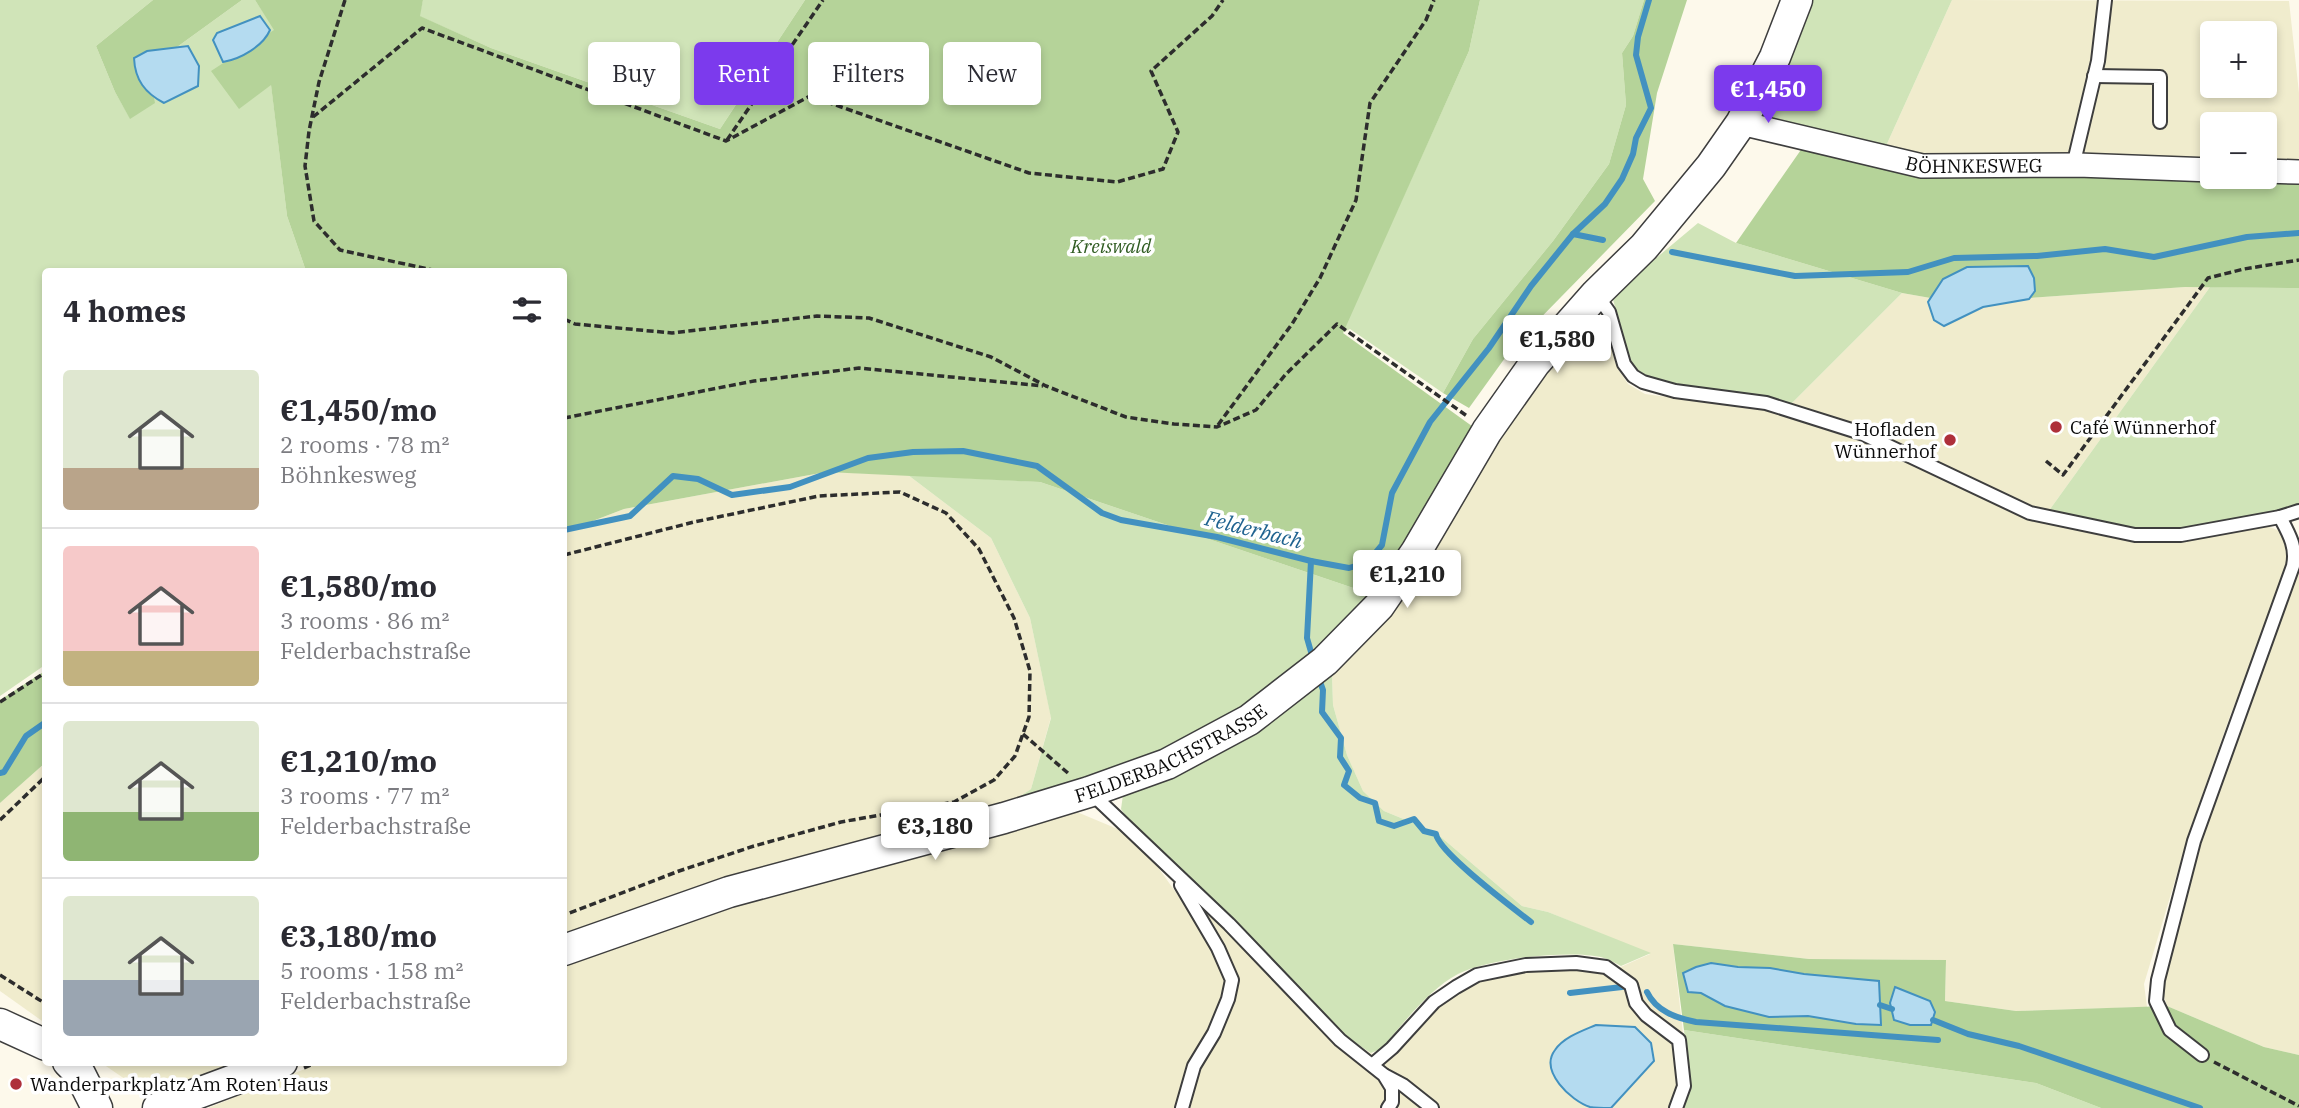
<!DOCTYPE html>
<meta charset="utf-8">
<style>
:root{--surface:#fff;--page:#f2f2f3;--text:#2b2b33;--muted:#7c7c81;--line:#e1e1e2;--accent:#7c3aed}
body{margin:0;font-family:"IBM Plex Serif",serif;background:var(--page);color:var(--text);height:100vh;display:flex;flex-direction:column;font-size:26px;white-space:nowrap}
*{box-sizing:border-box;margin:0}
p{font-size:23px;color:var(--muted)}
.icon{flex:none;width:38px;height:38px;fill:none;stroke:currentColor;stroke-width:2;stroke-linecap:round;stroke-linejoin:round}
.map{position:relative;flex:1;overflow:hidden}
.details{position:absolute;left:42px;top:268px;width:525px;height:798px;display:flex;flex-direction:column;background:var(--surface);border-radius:7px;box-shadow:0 4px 10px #0003}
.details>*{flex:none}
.top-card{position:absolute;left:588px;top:42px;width:665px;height:63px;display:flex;gap:14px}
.fabs{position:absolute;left:2200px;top:21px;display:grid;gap:14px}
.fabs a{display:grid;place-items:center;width:77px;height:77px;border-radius:7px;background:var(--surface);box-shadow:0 4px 10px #0003;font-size:35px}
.price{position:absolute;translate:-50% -60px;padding:0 16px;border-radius:7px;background:#fff;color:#222;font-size:23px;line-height:46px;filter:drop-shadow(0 2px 4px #0008)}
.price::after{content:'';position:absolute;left:50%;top:42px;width:21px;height:16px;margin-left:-10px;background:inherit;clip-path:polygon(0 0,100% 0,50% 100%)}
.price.selected{background:var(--accent);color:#fff}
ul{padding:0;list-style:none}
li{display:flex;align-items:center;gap:21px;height:175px;padding:0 21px}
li+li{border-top:2px solid var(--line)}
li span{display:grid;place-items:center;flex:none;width:196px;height:140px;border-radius:7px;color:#555}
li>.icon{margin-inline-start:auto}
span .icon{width:84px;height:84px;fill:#fffc;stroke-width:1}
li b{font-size:30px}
h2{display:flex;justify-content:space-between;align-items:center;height:84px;padding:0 21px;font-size:30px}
.tag{padding:0 24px;border-radius:7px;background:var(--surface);box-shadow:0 4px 10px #0003;font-size:24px;line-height:63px}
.tag.selected{background:var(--accent);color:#fff}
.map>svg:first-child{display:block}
</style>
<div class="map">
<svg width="2299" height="1108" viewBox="0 0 2299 1108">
<rect width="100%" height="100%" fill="#fdf9eb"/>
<g fill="#f0eccd" fill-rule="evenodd">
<path d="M1952,0L2289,1L2299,93V170L2265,169L2264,124H2212V167L1924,159L1886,146ZM2212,33H2264V86H2212Z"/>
<path d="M2185,287H2210L2048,512L2032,509L1982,483L1971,490L2029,519L2084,531L2134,539L2205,537L2267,526L2280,531L2287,548L2288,564L2280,590L2230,716L2191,827L2144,984L2147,1007L2016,1011L1945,1001L1946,960L1809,959L1673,944L1689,1088L1683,1108H208L322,1062H564V963L604,946L873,863L1077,812L1120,830L1157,866L1187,908L1192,892L1315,1025L1321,1011L1362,1048L1386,1062L1446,998L1481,981L1525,971L1574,968L1607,973L1650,954L1548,912L1522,906L1435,832L1384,811L1363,791L1347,755L1333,705L1332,674L1496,434L1589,317L1601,319L1618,369L1628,384L1645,394L1743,407L1750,394L1791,404L1902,293L1959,303Z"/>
<path d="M826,472L908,475L991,538L1030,618L1051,717L1031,789L998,811L787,860L673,897L564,937V532L624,509Z"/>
<path d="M2299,570V1055L2264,1047L2167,1006L2160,983L2183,889L2260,662Z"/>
<path d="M45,763V1023L0,991V803Z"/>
<path d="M100,1062H247L174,1086L141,1090Z"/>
</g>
<g fill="#d0e4b8">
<path d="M0,0H153L96,46L115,92L130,118L148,68L242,0H255L275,30L271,84L287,216L306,271H46L45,665L0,696Z"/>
<path d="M423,0H805L720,129L491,48L419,16Z"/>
<path d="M1480,0H1644L1633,36L1622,53L1626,105L1609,164L1553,241L1473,339L1443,393L1350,329L1342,333L1469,51Z"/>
<path d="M1807,0H1952L1886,146L1760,117Z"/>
<path d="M1698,223L1736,243L1902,293L1791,404L1750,394L1665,382L1642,376L1628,359L1612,295Z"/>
<path d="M2210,287L2299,288V504C2260,514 2217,529 2177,530C2133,531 2091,521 2048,512Z"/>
<path d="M908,475L1040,482L1377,596L1312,654L1240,710L1167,752L998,811L1031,789L1051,718L1030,618L991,538Z"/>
<path d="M1332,674L1333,705L1347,755L1363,791L1384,811L1435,832L1522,906L1548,912L1651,953L1621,966C1615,963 1608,959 1601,957C1568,950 1489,958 1458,974C1428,990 1403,1024 1381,1049L1371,1053C1334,1031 1300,989 1270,957C1223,910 1176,864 1127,818L1121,809L1123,795Z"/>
<path d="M1684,1030L2036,1083L2101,1108H1683L1689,1088Z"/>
</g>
<g fill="#b5d399">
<path d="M153,0H242L148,68L155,103L130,119L115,92L96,46Z"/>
<path d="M255,0H423L420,16L491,48L720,129L805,0H1480L1469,51L1343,333L1476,429L1377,596L1040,482L826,472L624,509L564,532V271H306L287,216L271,85L239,109L211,71L274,30Z"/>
<path d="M1644,0H1687L1657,93L1643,179L1655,201L1515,344L1469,408L1443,393L1473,339L1553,241L1609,164L1626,105L1622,53L1633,36Z"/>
<path d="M1805,144L1924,170L2299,180V288L2185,287L1959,303L1902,293L1736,243Z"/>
<path d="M45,671V763L0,803V700Z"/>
<path d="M1673,944L1809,959L1946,960L1945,1001L2016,1011L2167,1006L2264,1047L2299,1055V1108H2101L2036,1083L1684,1030Z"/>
</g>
<g fill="#b4dbf0" stroke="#4291c0" stroke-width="2">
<path d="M260,16L270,30C263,46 241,59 223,62L213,40L217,33Z"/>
<path d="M188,46L199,66L198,86L164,103C145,93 135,80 134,58L147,51Z"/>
<path d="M2028,266L2034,278L2035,291L2029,299L1983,307L1944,326L1934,320L1928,302L1943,279L1967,267Z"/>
<path d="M1711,963L1738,967L1770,968L1804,974L1879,981L1881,1025L1856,1024L1808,1016L1769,1017L1725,1006L1701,993L1688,992L1683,973L1696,967Z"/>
<path d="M1895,987L1930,1001L1935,1012L1931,1025H1910L1894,1020L1890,1003Z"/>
<path d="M1596,1025L1635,1027L1651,1043L1654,1061L1611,1108C1605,1108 1596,1108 1590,1107C1571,1101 1539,1071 1555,1050C1564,1037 1582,1031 1596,1025Z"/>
</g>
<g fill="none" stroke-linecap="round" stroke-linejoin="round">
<g stroke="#4291c0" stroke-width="6">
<path d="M1573,234L1603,240"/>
<path d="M1672,252L1795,276L1908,272L1954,258L2037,256L2105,249L2154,257L2247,237L2299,233"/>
<path d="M564,530L630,516L673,476L698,479L732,495L790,487L868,458L913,452L963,451L1037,466L1102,513L1121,520L1217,537L1311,561L1349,568L1368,562L1382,545L1392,493L1430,422L1489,348L1531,286L1573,234L1605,204L1622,179L1633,154L1636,138L1651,108L1636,55L1638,37L1649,0"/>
<path d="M1311,561L1307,638L1313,659"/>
<path d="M1318,676L1323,690L1322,712L1341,738L1340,757L1349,771L1344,785L1360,798L1375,803L1379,821L1394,826L1414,819L1424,831L1436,834C1439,853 1512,907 1531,922"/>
<path d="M0,773L4,772L26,736L46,722"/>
<path d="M1647,992C1656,1011 1676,1018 1696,1022L1938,1040"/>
<path d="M1570,993L1622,987"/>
<path d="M1880,1005L1892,1009"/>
<path d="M1933,1020L1968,1034L2019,1046L2200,1108"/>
</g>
<g stroke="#3e3e3e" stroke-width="16">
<g id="service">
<path d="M2094,76L2160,77V122"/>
<path d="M2073,166L2098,61L2105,0"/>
<path d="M1597,295L1609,312L1624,364L1633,376L1643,382L1675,391L1766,403L1861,433L2030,513L2135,535H2181L2280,517L2299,511"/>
<path d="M1090,792L1229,924L1340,1040L1384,1075L1392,1088V1102L1388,1108"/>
<path d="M1181,885L1218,948L1232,980L1228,999L1214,1033L1194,1066L1182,1108"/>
<path d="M2202,1055L2170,1030L2156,1001L2158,980L2194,841L2293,566C2297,547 2289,534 2280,517"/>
<path d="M1372,1065L1392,1048L1434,1002L1456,987L1477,975L1526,965L1576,963L1606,967L1631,985L1636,1003L1646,1015L1679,1040L1684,1086L1676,1108"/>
<path d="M1386,1076L1403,1085L1432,1108"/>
</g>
</g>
<g stroke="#3e3e3e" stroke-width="26">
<g id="minor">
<path id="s1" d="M1741,123L1922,166L2078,165L2212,170"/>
<path d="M2264,171L2299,172"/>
</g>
</g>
<g stroke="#3e3e3e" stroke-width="33">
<g id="tertiary">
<path id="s2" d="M564,950L729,892L1004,818L1089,792L1167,764L1249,720L1325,661L1379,606L1416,552L1487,431L1535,363L1596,294L1644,247L1711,166L1741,123L1775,57L1797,0"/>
<path d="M0,1024L46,1045"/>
<path d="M68,1062L80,1074L97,1108"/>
<path d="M158,1108L282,1062"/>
</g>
</g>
<g stroke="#2d2d2d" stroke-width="3.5" stroke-dasharray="7 3.5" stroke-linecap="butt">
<path d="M345,0L319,82L309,131L305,166L314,221L340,250L437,271"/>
<path d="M313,117L422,28L726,141L810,96L1029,173L1117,182L1163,169L1178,132L1151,71L1212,16L1223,0"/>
<path d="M727,140L823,0"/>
<path d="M564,319L575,324L672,333L817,316L869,318L991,357L1046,386L1126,417L1174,424L1217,427L1256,410L1286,374L1337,324L1467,416"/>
<path d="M564,418L754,381L859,368L1043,386"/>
<path d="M1218,425L1292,324L1320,278L1356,200L1370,103L1426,20L1434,0"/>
<path d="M2046,461L2063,475L2208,278L2244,269L2299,260"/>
<path d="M564,555L694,522L819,496L900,492L946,513L979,549L1014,618L1030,671L1029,717L1015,756L994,780L954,802L841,822L754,846L679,871L564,915"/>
<path d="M0,702L46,672"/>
<path d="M1023,734L1069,774"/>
<path d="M0,820L46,776"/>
<path d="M0,975L46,1004"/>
<path d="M2214,1062L2299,1106"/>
<path d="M304,1068L317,1062"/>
</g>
<use href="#service" stroke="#fff" stroke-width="12"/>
<use href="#minor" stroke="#fff" stroke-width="23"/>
<use href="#tertiary" stroke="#fff" stroke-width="30"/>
</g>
<g fill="#ae303a" stroke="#fff" stroke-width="2.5">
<circle cx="2056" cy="427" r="7"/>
<circle cx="1950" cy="440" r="7"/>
<circle cx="16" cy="1084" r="7"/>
</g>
<g text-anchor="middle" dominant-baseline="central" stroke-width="7" stroke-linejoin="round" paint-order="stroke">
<g font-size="19" fill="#0b0b0b" stroke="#fff">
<text stroke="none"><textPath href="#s1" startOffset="238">BÖHNKESWEG</textPath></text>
<text stroke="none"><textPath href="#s2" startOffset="639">FELDERBACHSTRASSE</textPath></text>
</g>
<g font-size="19" font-style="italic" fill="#305c22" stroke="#fff">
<text x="1111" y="246">Kreiswald</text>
</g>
<g font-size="19" fill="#0b0b0b" stroke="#fff" text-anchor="start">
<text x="2070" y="427">Café Wünnerhof</text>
<text x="1936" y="429" text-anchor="end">Hofladen<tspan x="1936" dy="22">Wünnerhof</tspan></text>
<text x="30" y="1084">Wanderparkplatz Am Roten Haus</text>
</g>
<g font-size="21" font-style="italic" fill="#206390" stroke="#fff">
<text transform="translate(1254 529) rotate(14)">Felderbach</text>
</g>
</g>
</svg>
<div class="fabs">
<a>+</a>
<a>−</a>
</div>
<b class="price selected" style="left:1768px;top:125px">€1,450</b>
<b class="price" style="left:1557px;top:375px">€1,580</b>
<b class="price" style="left:1407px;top:610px">€1,210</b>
<b class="price" style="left:935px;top:862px">€3,180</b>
<div class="top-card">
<a class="tag">Buy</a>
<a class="tag selected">Rent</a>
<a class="tag">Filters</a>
<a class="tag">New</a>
</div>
<section class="details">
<h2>4 homes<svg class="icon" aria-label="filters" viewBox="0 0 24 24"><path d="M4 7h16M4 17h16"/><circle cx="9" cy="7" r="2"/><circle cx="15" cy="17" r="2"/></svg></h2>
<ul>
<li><span style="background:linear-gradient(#dfe7d0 70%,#b9a48a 0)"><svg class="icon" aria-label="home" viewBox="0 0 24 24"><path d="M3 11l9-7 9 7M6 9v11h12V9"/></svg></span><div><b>€1,450/mo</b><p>2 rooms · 78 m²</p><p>Böhnkesweg</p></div></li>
<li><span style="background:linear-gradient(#f6c9c9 75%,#c2b280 0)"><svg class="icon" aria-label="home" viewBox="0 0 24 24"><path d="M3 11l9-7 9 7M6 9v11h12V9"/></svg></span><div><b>€1,580/mo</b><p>3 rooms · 86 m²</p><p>Felderbachstraße</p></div></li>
<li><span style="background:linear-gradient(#dfe7d0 65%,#8fb573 0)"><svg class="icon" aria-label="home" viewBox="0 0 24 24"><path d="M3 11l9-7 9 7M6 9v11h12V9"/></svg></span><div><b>€1,210/mo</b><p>3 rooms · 77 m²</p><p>Felderbachstraße</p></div></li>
<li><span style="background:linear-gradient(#dfe7d0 60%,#9aa5b1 0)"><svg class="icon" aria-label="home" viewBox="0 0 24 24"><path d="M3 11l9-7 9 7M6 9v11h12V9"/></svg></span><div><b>€3,180/mo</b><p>5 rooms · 158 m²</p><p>Felderbachstraße</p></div></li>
</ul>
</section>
</div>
